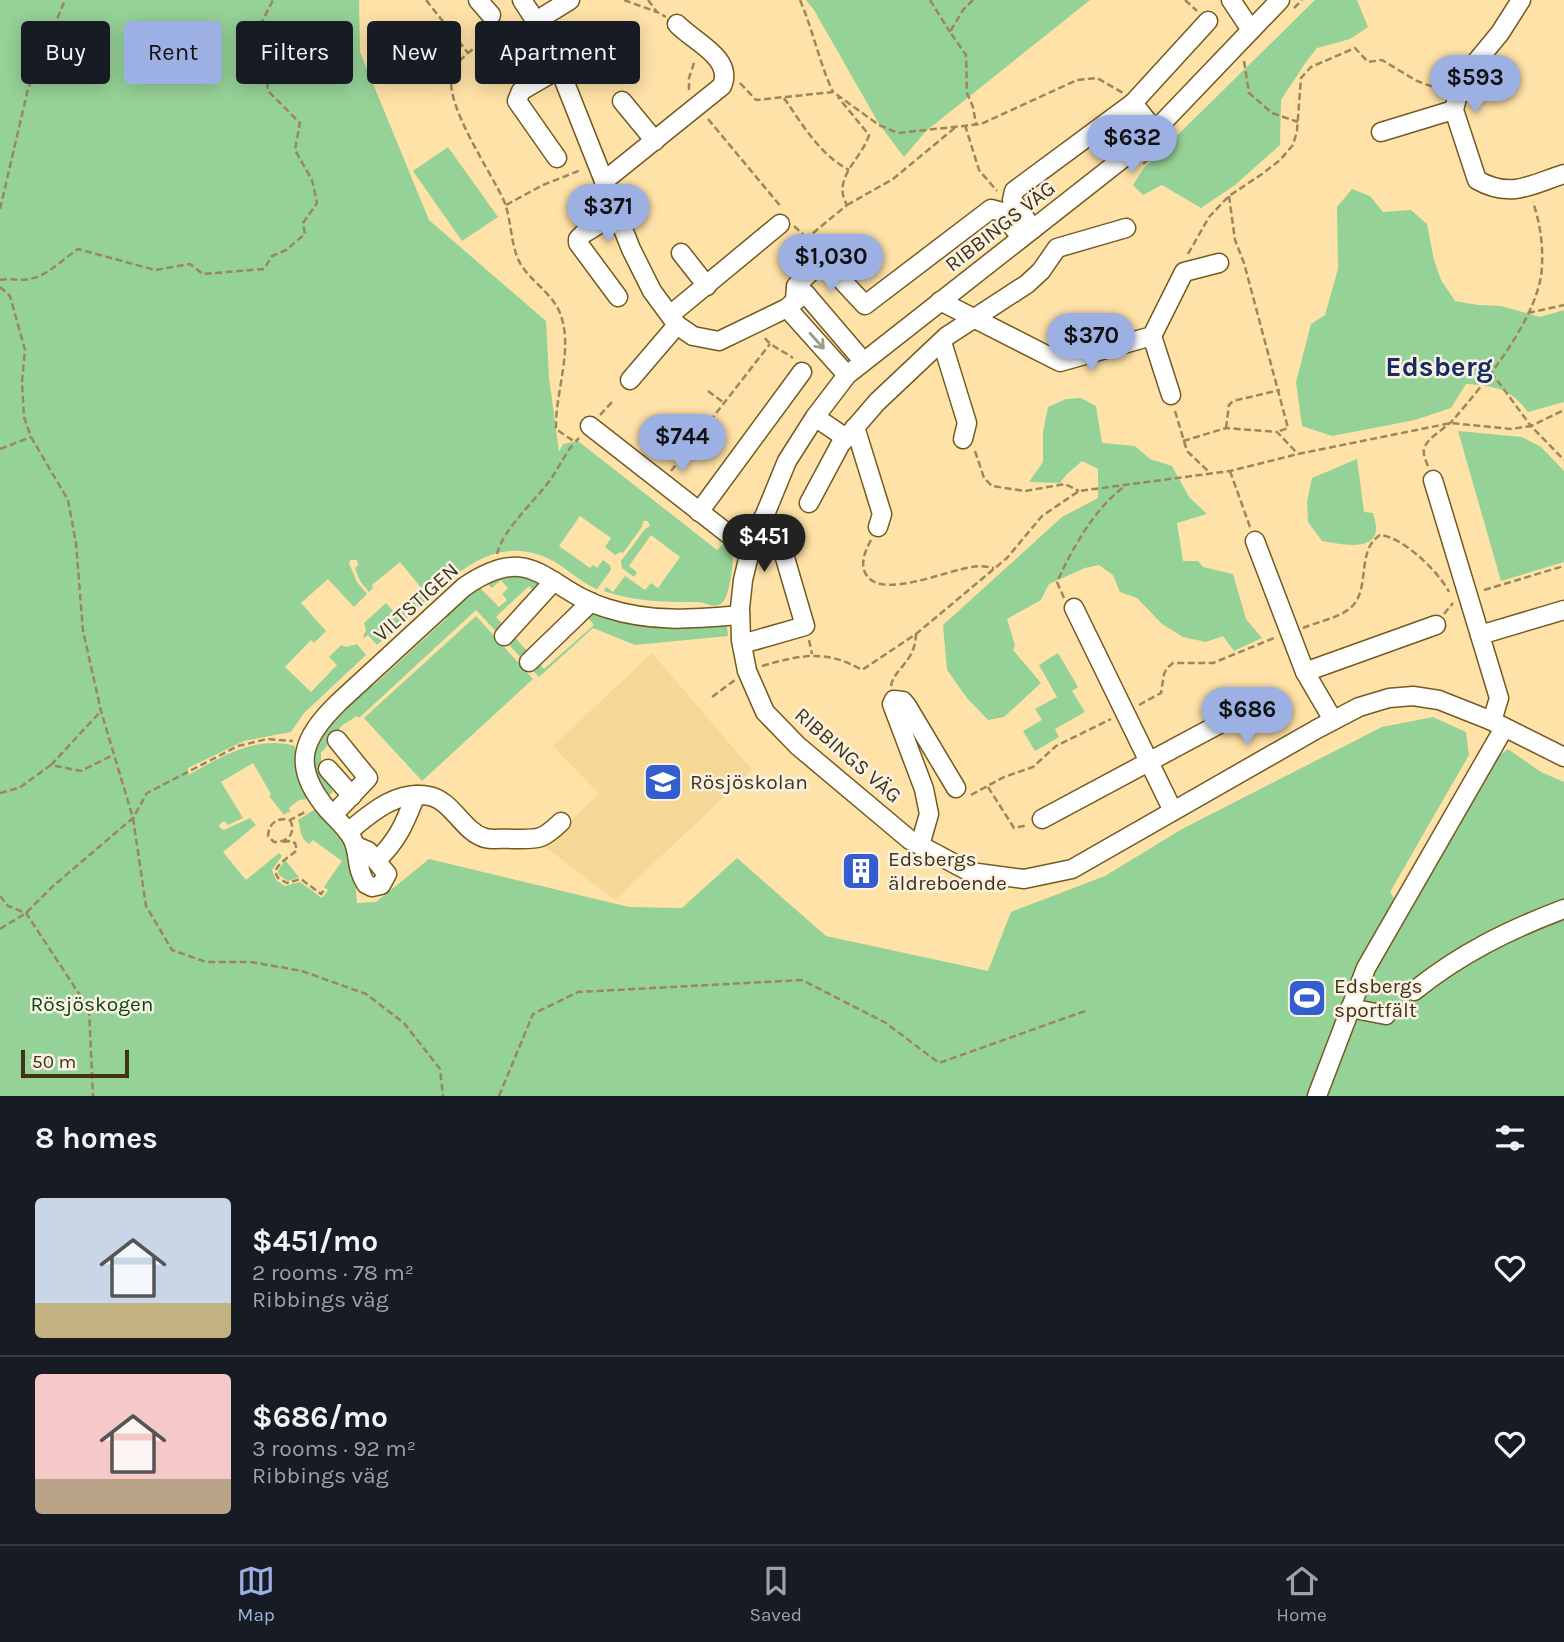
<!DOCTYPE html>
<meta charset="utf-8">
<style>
:root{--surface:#171b24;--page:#20242c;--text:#f1f3f6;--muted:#9ea1a6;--line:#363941;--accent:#9cb0e4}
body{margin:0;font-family:Karla,sans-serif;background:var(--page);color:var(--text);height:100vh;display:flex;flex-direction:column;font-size:26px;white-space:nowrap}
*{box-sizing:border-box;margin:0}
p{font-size:23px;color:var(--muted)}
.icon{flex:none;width:38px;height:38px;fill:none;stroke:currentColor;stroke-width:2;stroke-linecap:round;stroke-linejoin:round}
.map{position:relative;height:1096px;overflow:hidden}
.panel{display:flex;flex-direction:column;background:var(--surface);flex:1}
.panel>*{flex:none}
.banner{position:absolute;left:21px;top:21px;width:700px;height:63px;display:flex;gap:14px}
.scale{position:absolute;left:21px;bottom:18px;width:108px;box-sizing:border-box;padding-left:7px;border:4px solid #413314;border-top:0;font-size:19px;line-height:24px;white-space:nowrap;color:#413314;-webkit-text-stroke:5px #f9f2e4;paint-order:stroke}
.price{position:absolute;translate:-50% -60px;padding:0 16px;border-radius:24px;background:var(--accent);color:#111;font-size:23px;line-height:46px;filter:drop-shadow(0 2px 4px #0008)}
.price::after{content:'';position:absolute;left:50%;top:42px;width:21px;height:16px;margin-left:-10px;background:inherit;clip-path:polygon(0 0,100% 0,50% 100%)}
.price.on{background:#222;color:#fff}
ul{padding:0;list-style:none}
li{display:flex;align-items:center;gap:21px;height:175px;padding:0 35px}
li+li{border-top:2px solid var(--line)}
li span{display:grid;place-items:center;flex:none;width:196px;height:140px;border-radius:7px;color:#555}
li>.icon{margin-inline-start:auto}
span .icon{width:84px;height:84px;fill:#fffc;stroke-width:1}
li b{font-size:30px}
h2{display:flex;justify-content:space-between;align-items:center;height:84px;padding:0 35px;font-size:30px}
.pill{padding:0 24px;border-radius:7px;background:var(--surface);box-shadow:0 4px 18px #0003;font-size:24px;line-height:63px}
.pill.on{background:var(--accent);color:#111}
.menu{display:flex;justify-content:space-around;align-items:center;height:98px;border-top:2px solid var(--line);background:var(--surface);font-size:19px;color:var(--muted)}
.menu a{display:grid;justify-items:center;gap:4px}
.menu .on{color:var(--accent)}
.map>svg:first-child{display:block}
</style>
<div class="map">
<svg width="1564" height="1096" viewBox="0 0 1564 1096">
<rect width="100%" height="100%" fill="#ffe2a7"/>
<path fill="#f5d796" d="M652,653L752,770L615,900L544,846L599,794L553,746Z"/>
<g fill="#95d297">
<path d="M0,0H359L360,52L429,220L546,321L549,377L559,452L563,444L578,441L717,550L724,543L734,550L731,556L733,558C733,567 729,596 723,602C715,610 706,602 697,602C663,602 637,602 604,591L606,587L613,592L625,576L645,590L651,583L658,588L680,557L651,535L629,566L637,572L634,577L622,568L621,561L645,529L650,526L648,521H643L642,527L623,553L621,552L615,555L605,547L611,538L580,516L559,546L590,568L593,565L597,568L603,560L610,565L611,570L597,589C578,581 565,566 547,558C498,536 462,568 429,598C411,614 394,629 377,645L368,635L364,638L363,637L366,630L364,623L386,603L395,613L423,590L400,562L372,585L373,588L369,592L360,581L355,568L358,565L357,560H351L349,563L357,582L367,594L354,607L328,579L301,603L326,631L314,643L311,640L285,667L311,692L337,665L329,657L341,645L346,647L357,644L366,655L304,713L291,732L244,741L188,768V775C222,757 255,735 295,746C295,766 298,782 309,799L299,800L289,808L290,813L288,812L284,815L269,796L271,794L253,763L221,782L243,818L228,825L224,821L219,825L220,828L224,830L250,818L256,825L223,852L246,880L279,853L282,856L272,870L276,880L285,886L300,882L322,898L328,890L324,887L342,861L313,840L309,844C299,837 301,830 298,820L320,806L352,849L357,903L376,902L429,859L629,907L682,908L737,858L826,936L988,971L1011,912L1105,876L1182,829L1382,727L1433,717L1466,732L1469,755L1390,892L1402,909L1496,758L1508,749L1541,772L1564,782V1096H0Z"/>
<path d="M806,0H1090L926,131L904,157L879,124L814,10Z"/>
<path d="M1315,0H1357L1368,27L1350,39L1317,48L1306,62L1281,100L1280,145L1235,185L1201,208L1162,185L1143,195L1133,185L1144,168Z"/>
<path d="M448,147L498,217L462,241L413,171Z"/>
<path d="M1352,189L1370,196L1383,212L1411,210L1427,224L1434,260L1441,280L1455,301L1478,305L1501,306L1540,317L1564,310V402L1528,412C1510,388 1495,386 1466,384L1451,408L1415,420L1332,436L1302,426L1296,382L1311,324L1325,315L1338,269L1337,207Z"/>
<path d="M1081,398L1096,406L1102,443L1135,446L1150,459L1172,466L1189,497L1207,514L1177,523L1183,561H1198L1203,567L1233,574L1246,619L1262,638L1234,651L1223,636L1206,642L1183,637L1162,624L1137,598L1120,592L1113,575L1099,565L1085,568L1049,584L1041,600L1007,619L1015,645L1013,650L1041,683L1004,717L988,720L967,698L947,670L943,625L1062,517L1098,498V469L1082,461L1066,475L1060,483L1029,482L1043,462V432L1048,407L1066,399Z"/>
<path d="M1458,431L1522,437L1541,447L1564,471V562L1501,581Z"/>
<path d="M1357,459L1364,512L1373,513C1374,518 1377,525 1376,530C1374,553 1336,543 1322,541L1308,522L1307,502L1312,478Z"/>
<path d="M508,572L537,580L539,588L536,594L529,586L496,617L544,669L594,625L587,617L593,611H599L603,617L623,622L664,628L725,625L727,627L728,636L635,645L593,628L539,677L476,610L359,718L357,716L341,726L337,734L321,753V771L333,792L327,797C314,782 306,752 318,735C331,717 350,702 366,687L374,685L446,619L448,611L475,587L481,589L499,607L507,600L502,594L508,588L501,580L492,588L486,582Z"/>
<path d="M476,616L533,679L422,781L364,718Z"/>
<path d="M1058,653L1078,687L1072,691L1085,712L1055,729L1059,737L1035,751L1023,731L1042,720L1035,709L1057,697L1039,665Z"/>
<path d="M285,860L299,877L288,881L279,875L278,871Z"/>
</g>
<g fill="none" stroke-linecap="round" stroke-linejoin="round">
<g stroke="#735a20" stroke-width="21">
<g id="minor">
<path d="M478,0L491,15"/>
<path d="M522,0L548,40L631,249L652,291L677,325L693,336L719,341L787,308L805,293L863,361"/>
<path d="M1231,0L1251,30"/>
<path d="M1280,0L1145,141L847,375L815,417L787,461L750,551L743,580L740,608L741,640L747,671L765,712L798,746L910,840L970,872L1024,879L1072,869L1317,729L1359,707L1389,698L1413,696L1439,700L1492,721L1564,757"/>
<path d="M1521,0L1500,33L1472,67L1459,90L1454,110L1477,180C1511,199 1530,185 1564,174"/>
<path d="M536,21L570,0"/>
<path d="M622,101L655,141"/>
<path d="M1133,103L1155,131"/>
<path d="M1381,132L1450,111"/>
<path d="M557,158L517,101L521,91L559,69"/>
<path d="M604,181L722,86C734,58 694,42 677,24"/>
<path d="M617,213L583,234L578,239V243L618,297"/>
<path d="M1033,229L1012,200L1014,191L1133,103L1208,21"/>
<path d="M681,253L707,286"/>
<path d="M795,301L796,286L823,260L865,305L991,209L1002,212L1021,238"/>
<path d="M940,301L1060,362L1152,336L1184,272L1219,263"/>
<path d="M787,308L847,375"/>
<path d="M670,315L780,224"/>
<path d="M1152,336L1171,395"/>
<path d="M942,342L967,423L963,439"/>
<path d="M630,380L677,325"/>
<path d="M815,417L846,438"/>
<path d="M590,426L750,551"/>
<path d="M855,427L882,514L878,527"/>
<path d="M1433,480L1499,698L1492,721"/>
<path d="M809,503L840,445L877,402L947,336L1027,284L1041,271L1057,248L1126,228"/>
<path d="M699,512L802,372"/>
<path d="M1255,541L1305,672L1333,720"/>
<path d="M1074,608L1173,811"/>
<path d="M1480,635L1564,610"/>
<path d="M504,636L554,581"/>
<path d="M742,644L805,626L778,534L763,518"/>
<path d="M529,662L591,602"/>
<path d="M1305,672L1436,625"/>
<path d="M328,769L352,796"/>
<path d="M333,815L368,778L337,740"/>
<path d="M1042,819L1266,699"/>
<path d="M348,832C371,813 396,790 429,796C452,800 463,832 485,838C493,840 504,838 512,839C539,839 541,841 561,822"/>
<path d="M920,845L929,814L924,789L892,704L894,700L903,701L907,706L956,788"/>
<path d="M356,846L368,851L387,874L381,885L372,887L366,884C355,867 360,853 352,838C346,827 335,818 327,809C291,766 301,739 339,702L464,587C534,539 544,589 606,608C653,623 693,619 740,615"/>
<path d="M377,860C399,839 405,822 416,795"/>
<path d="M1414,991C1460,954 1508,930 1564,909"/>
<path d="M1350,1008L1386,1015"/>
<path d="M1317,1096L1366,968L1504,728"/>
</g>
</g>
<g stroke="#9c875b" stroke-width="2.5" stroke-dasharray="7 3.5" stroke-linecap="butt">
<path d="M426,0L468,53"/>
<path d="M624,0L657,12"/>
<path d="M648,0L657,12L666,17"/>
<path d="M800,0C813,30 819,62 833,92"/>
<path d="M930,0L950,32"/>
<path d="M973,0L963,10L950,32L966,55L967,93L973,107L976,124"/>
<path d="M1185,0L1197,11"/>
<path d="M1294,8L1302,0"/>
<path d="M519,25C496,37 461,48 452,75C444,104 491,172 504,201C512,221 510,244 520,263C529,280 552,293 560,313C574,349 555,391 556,429L575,442L579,438"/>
<path d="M479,30L488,41"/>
<path d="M1244,61L1249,93L1272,113L1298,122"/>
<path d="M740,83L756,100L833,92L879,125L898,133L981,124L1077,80L1097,78L1123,93"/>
<path d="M689,90V78L695,60"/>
<path d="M784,98C802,124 820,155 849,170"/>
<path d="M708,119L782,208"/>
<path d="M965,125L979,170L997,191"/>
<path d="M1143,164L1154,155"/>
<path d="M1229,196L1235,240L1244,263L1288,428L1277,432"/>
<path d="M506,205L543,185L581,170"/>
<path d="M847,205L893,179L957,126"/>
<path d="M0,209L28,89L65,0"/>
<path d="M794,226L807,238"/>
<path d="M816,248L807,238L847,205C831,178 862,159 869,135L838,97"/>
<path d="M1188,254L1209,217L1229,196L1262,174L1280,160L1293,145L1297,131L1301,78L1311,67L1355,48L1368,62L1382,60L1417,81L1442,90"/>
<path d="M0,280C10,278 19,281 29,279C46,277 63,259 78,249L155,270L190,264L203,274L264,269L272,256L286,250L305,234L303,223L317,203L312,180L295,150L300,123L268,91L264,54L250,45L273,0"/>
<path d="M0,287L10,296L25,350L22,382L24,417L31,437L68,500L76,543L83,631L101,711L133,818L146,906L172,950L206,962H251L302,971L366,994L404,1023L440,1069L443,1096"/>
<path d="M1528,313L1564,305"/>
<path d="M765,338C771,347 784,351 793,358"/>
<path d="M1491,372L1531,426L1564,410"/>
<path d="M708,391L724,403"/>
<path d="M1175,411L1187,451L1210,473"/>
<path d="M600,415L613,401"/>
<path d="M1226,428L1229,405L1233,401L1280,390"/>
<path d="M1183,441L1226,428L1277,432L1298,454"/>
<path d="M0,449L31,437"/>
<path d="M975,451L984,478L992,486L1025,491L1065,484L1079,491"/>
<path d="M1428,466C1425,459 1422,453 1425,446C1431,435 1445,429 1453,420C1485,383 1541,315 1542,265C1543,244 1540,223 1533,202"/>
<path d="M671,471L770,344"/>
<path d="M1230,471L1250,527"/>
<path d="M871,540C865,551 859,565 867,576C884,599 947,570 972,567C980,565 987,567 994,568"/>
<path d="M497,554C503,529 535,501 551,479C559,467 565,454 574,443"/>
<path d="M1484,590L1564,566"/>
<path d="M1064,598L1057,582C1073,547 1094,509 1125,486"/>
<path d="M1444,614L1453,603"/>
<path d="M1303,628C1317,622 1338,618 1349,609C1372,592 1355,551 1380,535C1403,537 1439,572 1449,592"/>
<path d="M809,640L812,654"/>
<path d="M762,666C800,655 826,649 862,670L916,634L1007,558L1042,516L1079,491L1230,471L1298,454L1451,423L1511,429L1531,426L1564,460"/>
<path d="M891,686C894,668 915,663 916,634"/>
<path d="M712,697L735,680"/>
<path d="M1139,705L1161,693L1164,674L1167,668L1173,663H1213L1274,638"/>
<path d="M51,765L101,711"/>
<path d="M988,787L1014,828L1028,825"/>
<path d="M0,793L19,788L51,765L81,771L113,755"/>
<path d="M971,795L1004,777L1033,767L1056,746L1111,719"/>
<path d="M290,820C297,833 287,843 274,842L268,836C269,823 277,817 290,820L307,811"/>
<path d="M283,842L290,841L295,843L297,850C289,858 279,861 275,872L278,878L287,883L301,879L321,894L324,890"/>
<path d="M894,868L907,856"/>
<path d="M0,896L8,906L26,913L89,1009L93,1096"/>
<path d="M0,929L26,913L52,887L133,818L147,793L238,746L267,739L293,741"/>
<path d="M499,1096L533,1014L578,992L802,980L886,1023L939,1063L1085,1011"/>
</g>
<use href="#minor" stroke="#fff" stroke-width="18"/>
</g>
<defs><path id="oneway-shaft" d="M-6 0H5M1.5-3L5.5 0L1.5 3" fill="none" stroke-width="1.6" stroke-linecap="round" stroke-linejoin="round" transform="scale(1.75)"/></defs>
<use stroke="#a0998a" href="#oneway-shaft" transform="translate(817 341) rotate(48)"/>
<defs>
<g id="school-square" transform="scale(2.0125)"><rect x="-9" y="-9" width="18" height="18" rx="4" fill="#345dcd" stroke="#f9f2e4"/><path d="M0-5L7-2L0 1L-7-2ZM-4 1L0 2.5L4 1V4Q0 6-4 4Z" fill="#fff"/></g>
<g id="building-square" transform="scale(2.0125)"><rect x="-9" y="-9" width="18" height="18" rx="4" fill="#345dcd" stroke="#f9f2e4"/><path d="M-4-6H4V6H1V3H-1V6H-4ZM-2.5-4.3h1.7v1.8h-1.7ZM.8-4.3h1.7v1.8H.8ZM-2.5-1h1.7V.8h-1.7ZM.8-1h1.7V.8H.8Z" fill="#fff"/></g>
<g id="stadium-square" transform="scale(2.0125)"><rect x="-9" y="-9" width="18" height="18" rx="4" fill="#345dcd" stroke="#f9f2e4"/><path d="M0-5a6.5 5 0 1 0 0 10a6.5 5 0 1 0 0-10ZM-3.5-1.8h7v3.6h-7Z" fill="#fff"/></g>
</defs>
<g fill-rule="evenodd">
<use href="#school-square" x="663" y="782"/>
<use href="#building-square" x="861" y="871"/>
<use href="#stadium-square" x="1307" y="998"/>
</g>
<g text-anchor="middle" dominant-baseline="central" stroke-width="5" stroke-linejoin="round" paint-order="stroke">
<g font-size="21" fill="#413314" stroke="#f9f2e4">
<text transform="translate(1000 226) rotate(-38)">RIBBINGS VÄG</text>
<text transform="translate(416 602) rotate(-42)">VILTSTIGEN</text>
<text transform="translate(848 755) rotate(41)">RIBBINGS VÄG</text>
</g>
<g font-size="21" fill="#413314" stroke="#f9f2e4" text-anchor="start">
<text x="690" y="782">Rösjöskolan</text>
<text x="888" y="859">Edsbergs<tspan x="888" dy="24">äldreboende</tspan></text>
<text x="1334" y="986">Edsbergs<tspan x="1334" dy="24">sportfält</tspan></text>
</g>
<g font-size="21" fill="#0c4615" stroke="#f9f2e4">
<text x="92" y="1004">Rösjöskogen</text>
</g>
<g font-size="28" font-weight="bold" fill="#172c62" stroke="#f9f2e4">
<text x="1439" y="366">Edsberg</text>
</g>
</g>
</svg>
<div class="scale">50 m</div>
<b class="price" style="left:1475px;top:115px">$593</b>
<b class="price" style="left:1132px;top:175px">$632</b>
<b class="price" style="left:608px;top:244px">$371</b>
<b class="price" style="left:831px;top:294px">$1,030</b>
<b class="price" style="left:1091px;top:373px">$370</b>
<b class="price" style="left:682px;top:474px">$744</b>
<b class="price on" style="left:764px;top:574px">$451</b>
<b class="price" style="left:1247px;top:747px">$686</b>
<div class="banner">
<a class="pill">Buy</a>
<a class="pill on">Rent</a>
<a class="pill">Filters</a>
<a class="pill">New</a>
<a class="pill">Apartment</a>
</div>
</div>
<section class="panel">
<h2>8 homes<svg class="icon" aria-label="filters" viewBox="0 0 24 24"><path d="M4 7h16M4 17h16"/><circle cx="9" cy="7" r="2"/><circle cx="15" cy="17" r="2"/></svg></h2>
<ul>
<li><span style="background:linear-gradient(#c9d6e8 75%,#c2b280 0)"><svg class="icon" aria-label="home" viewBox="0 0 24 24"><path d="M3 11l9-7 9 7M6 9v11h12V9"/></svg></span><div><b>$451/mo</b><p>2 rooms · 78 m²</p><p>Ribbings väg</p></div><svg class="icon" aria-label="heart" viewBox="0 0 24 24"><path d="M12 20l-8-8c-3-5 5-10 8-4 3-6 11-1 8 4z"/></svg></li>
<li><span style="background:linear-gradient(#f6c9c9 75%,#b9a48a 0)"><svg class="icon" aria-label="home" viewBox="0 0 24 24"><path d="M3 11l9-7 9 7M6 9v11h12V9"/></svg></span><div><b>$686/mo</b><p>3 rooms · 92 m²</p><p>Ribbings väg</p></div><svg class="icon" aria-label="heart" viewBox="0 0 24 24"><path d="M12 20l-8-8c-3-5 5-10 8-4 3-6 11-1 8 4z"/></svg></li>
</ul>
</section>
<nav class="menu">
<a class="on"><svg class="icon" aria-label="map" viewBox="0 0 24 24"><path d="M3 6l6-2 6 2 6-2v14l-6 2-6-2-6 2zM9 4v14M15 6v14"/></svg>Map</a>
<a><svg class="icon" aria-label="saved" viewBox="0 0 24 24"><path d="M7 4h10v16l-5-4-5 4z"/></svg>Saved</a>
<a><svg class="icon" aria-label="home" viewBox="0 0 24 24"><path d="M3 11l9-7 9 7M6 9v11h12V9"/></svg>Home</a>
</nav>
